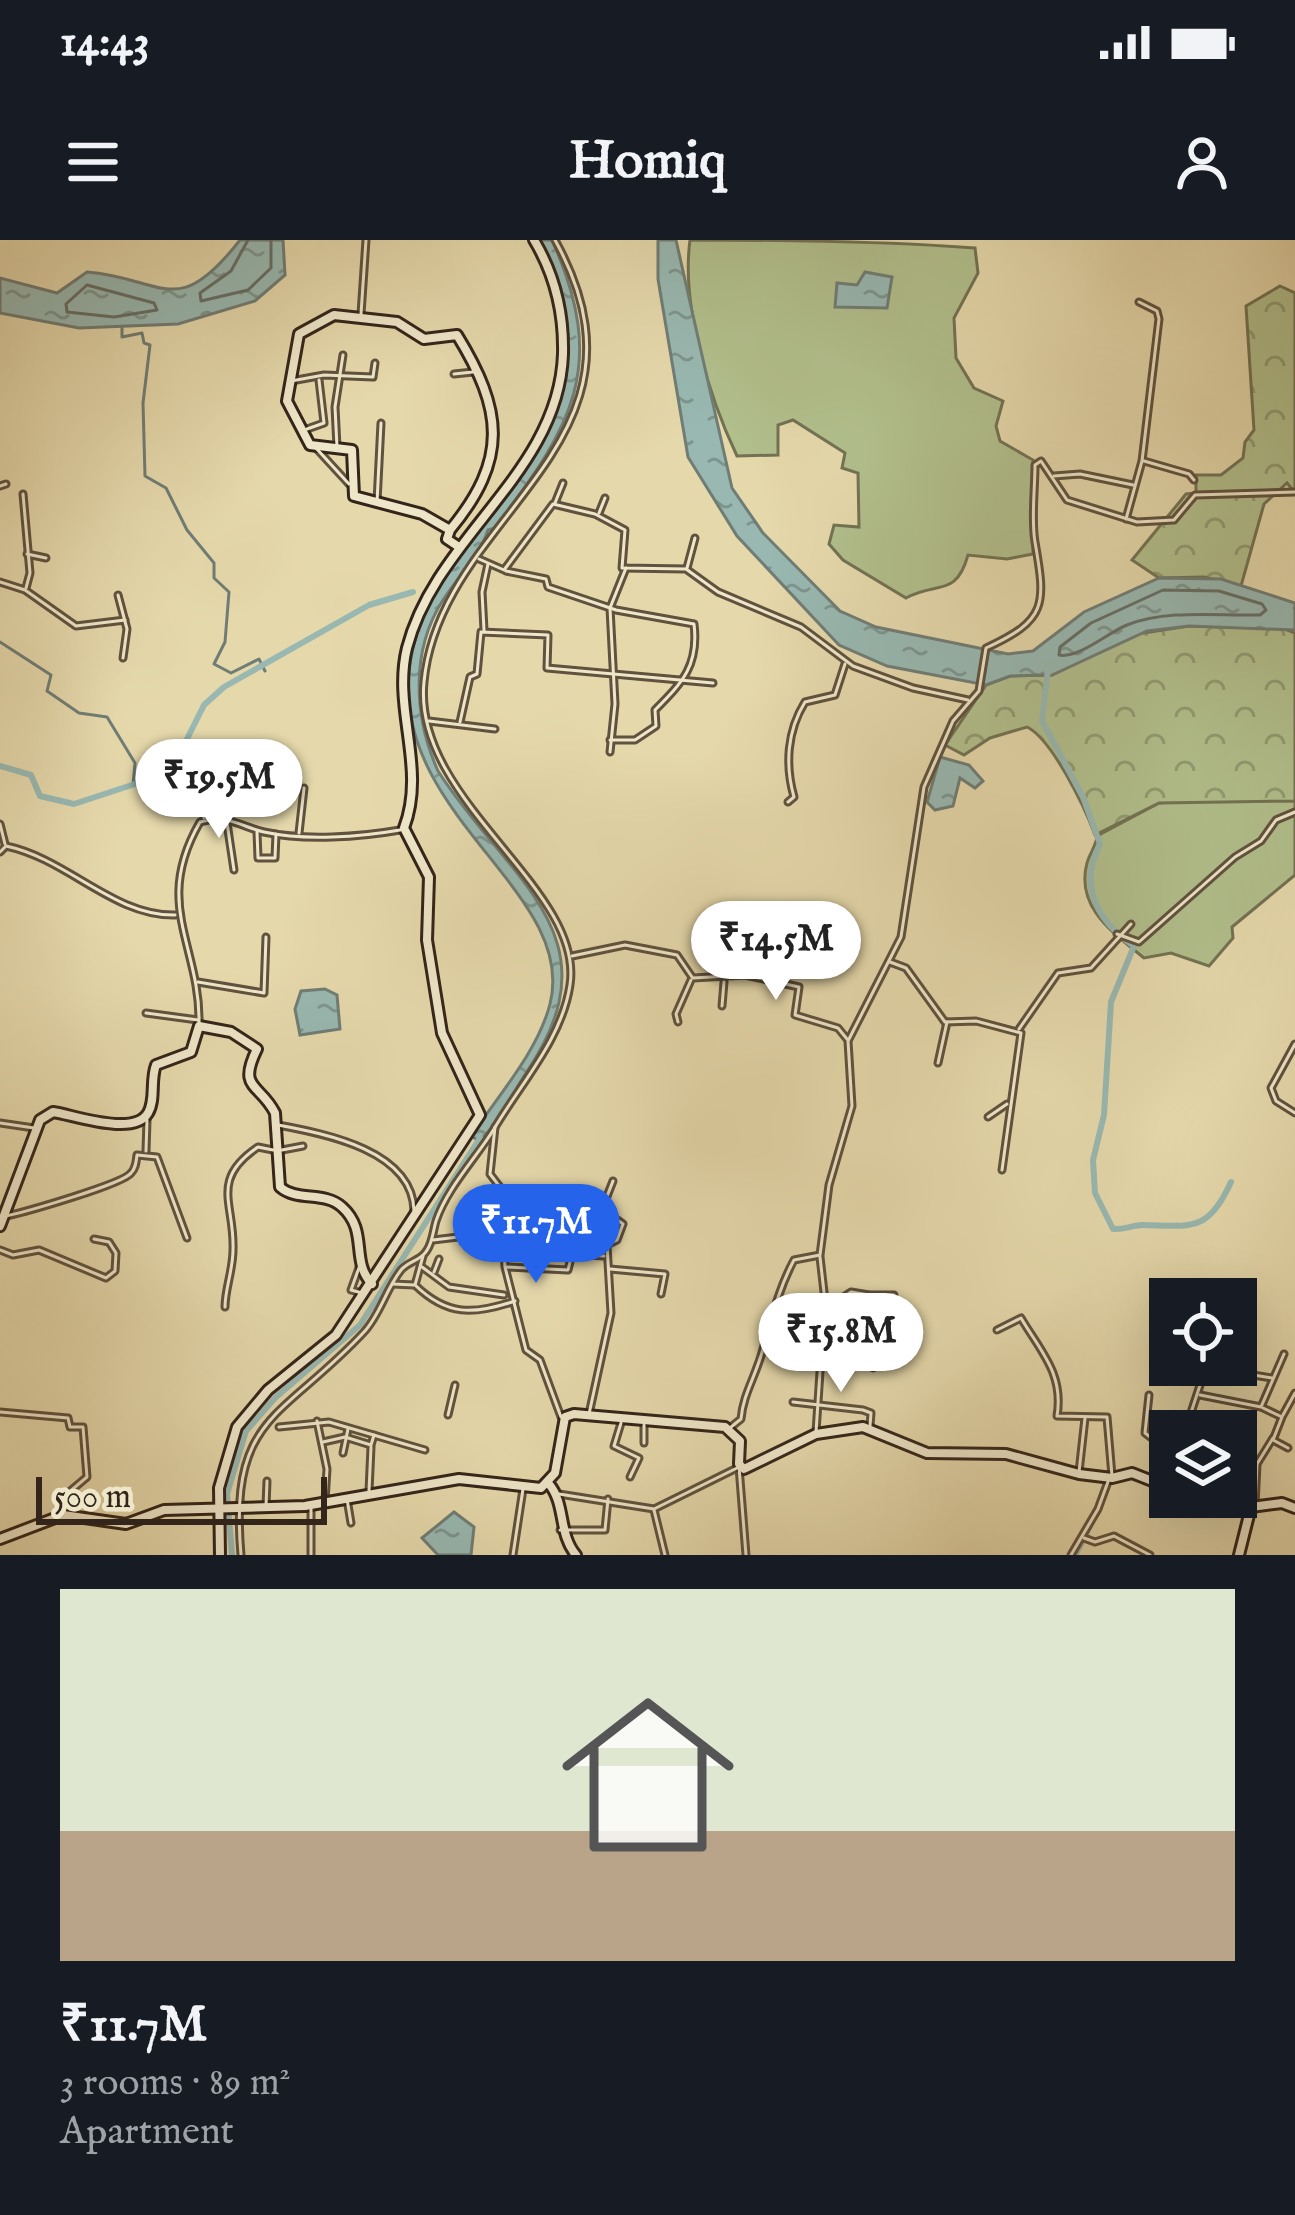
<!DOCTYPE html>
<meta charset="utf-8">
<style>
:root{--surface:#171b24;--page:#20242c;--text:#f1f3f6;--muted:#9ea1a6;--accent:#2563eb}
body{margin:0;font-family:"IM FELL English",serif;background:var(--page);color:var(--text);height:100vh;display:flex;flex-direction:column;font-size:45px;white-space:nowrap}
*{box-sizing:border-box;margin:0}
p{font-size:39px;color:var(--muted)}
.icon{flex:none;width:66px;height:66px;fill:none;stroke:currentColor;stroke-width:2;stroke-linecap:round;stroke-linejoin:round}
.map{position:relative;height:1315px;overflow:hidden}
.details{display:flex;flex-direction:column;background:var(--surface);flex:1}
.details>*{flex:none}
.controls{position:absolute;left:1149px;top:1038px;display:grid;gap:24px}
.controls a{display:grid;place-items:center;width:108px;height:108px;border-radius:0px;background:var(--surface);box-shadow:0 12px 48px #0002;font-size:60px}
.scale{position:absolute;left:36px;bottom:30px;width:291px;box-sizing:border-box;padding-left:12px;border:6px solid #34251a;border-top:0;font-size:33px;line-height:42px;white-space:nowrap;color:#34251a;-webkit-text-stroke:9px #eee6c8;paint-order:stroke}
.price{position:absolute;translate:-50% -102px;padding:0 27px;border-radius:42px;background:#fff;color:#222;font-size:39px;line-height:78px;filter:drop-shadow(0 3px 6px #0008)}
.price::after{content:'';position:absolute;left:50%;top:72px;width:36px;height:27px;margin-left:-18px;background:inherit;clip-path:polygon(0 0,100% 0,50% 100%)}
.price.selected{background:var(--accent);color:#fff}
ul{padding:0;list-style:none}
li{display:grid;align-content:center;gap:24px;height:636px;padding:0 60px}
li span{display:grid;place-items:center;height:372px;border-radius:0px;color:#555}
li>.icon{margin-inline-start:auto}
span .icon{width:216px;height:216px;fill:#fffc;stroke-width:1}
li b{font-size:51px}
.status{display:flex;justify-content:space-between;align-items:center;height:84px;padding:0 60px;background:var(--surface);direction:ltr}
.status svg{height:33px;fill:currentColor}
header{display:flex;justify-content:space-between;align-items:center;height:156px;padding:0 60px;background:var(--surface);font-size:54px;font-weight:800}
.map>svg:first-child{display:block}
</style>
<div class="status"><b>14:43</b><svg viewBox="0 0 49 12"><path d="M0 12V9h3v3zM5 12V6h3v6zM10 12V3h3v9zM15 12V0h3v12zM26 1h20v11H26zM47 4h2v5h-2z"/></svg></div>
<header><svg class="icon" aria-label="menu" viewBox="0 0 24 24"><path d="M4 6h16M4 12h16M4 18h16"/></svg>Homiq<svg class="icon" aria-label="person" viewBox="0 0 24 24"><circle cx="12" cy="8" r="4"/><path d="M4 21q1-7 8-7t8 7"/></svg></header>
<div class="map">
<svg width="1295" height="1315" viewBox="0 0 1295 1315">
<defs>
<pattern id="forest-crowns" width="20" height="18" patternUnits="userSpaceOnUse" patternTransform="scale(3)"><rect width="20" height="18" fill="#b1bf8c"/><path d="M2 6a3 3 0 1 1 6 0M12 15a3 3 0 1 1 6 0" fill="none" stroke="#919b72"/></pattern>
<pattern id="water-ripples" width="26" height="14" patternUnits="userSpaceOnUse" patternTransform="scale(3)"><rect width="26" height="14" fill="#98b8b1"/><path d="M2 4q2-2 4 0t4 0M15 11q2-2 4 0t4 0" fill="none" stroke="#7d958f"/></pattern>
</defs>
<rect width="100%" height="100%" fill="#e5d8ab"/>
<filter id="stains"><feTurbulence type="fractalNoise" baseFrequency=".00167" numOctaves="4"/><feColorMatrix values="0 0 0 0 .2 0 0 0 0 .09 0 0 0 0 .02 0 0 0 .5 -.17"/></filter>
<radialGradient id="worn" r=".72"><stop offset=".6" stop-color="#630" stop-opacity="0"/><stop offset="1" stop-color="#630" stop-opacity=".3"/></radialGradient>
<g fill="#b1bf8c" stroke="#727253" stroke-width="3">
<path d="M690,0C787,0 881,1 975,8L978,33L954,78L956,118L974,148L1003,161L996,186L1000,201L1033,220V314L1007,319L968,315C956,358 937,341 906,358L843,320L829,304L834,285L859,287L858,233L842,228L845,213L793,180L778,185V215L737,216C709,157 681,66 690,0Z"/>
<path d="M1208,559L1295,561V635L1232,687L1233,698L1209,726L1171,713L1144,718C1114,693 1075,668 1087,623C1090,612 1096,607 1097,596L1159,563Z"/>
</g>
<g fill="url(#forest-crowns)" stroke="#727253" stroke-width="3">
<path d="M1280,46L1295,53V253L1287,243L1264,264L1241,346L1204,337L1159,338L1132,320L1186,254L1196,253V235H1221L1243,218L1245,202L1254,190L1246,66Z"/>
<path d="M1189,386L1280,387L1295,393V561L1159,563L1095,595C1085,568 1052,499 1027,487L990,498L964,515L945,505L986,445L1010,436L1052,435L1137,394Z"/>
</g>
<g fill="url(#water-ripples)" stroke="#707d75" stroke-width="3">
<path d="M240,0H283L285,35L255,61L178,84L79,88L0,73V38L57,53L87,32C164,38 176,82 240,0Z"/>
<path d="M539,0H552C609,127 572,186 495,288L488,290C480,315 458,337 443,360C410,411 414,478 438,531C508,641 620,695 526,833C512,854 498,885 479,901L471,896C498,856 538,811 550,764C578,653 395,578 409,432C422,300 565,250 567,104C568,68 557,31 539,0Z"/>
<path d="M658,0H676L732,248L763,293L840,371L876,387L1008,414L1033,411L1084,372L1159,338L1221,339L1295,363V390L1189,386L1147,391L1052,435L1010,436L986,445L887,426L839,405L737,296L688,217L658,39Z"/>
<path d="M865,32L892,37L887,68L835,67L837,43L857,45Z"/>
<path d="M940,517L969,525L983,541L975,548L960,538L953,566L935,570L927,562Z"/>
<path d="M325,749L337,755L340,789L300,795L295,769L301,751Z"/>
<path d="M454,1272L474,1287L471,1315H438L422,1298Z"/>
</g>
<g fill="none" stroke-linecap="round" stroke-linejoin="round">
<g stroke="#666e66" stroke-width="3">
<path d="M248,0L231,31L200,53L201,61L248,50L271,28V0"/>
<path d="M87,45L154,63L157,70L114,77L67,72L66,64Z"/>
<path d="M1163,350L1219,351L1262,364L1266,370L1260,375C1217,376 1168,369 1127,385C1107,393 1078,419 1059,415L1060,407L1091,383Z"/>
</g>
<g stroke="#707d75" stroke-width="3">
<path d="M122,87V97L142,93L144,103L150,105L143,163L145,236L166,248L187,290L214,323V338L229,352L225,402L214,424L231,433L259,419L265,431"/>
<path d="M0,402L51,435L47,451L79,473L107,477L135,523L133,545"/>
</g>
<g stroke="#98b8b1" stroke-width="6">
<path d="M1048,429L1042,481L1083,557L1100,604C1078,646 1097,681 1134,706L1111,762L1104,875L1093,920L1095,953L1113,989C1125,990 1132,985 1143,985C1191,986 1208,993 1231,942"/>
<path d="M0,526L31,535L40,556L74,564L141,542L182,509L204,465L224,447L369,365L413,352"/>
<path d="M1057,1169L1056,1177L1087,1176"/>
<path d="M1086,1294L1111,1237"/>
<path d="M232,1315L227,1254L246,1191L275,1158L360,1085L480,898"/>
<path d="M1075,1315L1083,1300"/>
</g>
<g stroke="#60523e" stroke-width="9">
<g id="street">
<path d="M361,74L366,0"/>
<path d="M454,134L473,132"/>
<path d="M291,141L324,135L373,137L375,123"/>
<path d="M307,189L324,183L319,140"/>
<path d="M315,207L349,244"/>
<path d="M337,207L335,167L343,115"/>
<path d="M1144,221L1189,234L1194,240"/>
<path d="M1054,236L1080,234L1133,245"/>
<path d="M0,246L6,244"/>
<path d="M23,254L30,333L26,348"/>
<path d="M377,262L381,183"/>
<path d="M555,263L563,243"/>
<path d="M599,273L605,258"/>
<path d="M1126,279L1142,221L1159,79L1157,71L1139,62"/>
<path d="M27,314L46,318"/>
<path d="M479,319L504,330L553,264L595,274L625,290L622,328L686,329L718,352L801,387L853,426L913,448L968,460"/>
<path d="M687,328L695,298"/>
<path d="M506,331L546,339L548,347L616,370L694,384C699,425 683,442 655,470L656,486L635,500H610"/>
<path d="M0,342L25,350L76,386L125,380"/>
<path d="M118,355L127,389L123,418"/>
<path d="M484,390L482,352L488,324"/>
<path d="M429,481L495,489"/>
<path d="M460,482L470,437L477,434L481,392L548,395L547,428L713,443"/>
<path d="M610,512L615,464L610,368L626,328"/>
<path d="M788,562L794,557C785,525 787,491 805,462L835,455L845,424"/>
<path d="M204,578L198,549L208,524"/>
<path d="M227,583L234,630"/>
<path d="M0,584L5,604"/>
<path d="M257,592L258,618H275L276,594"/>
<path d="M299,593L304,548"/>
<path d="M0,612L6,606C68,619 113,676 175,675"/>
<path d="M1117,694L1139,702L1235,617L1261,601L1276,580L1295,572"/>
<path d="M572,716L625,705L677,715L692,737"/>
<path d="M890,722L906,728L945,782L976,781L1021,793L1002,930"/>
<path d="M693,738L745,735L799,747L795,775L838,788L847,799"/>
<path d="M198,742L264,753L266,697"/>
<path d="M722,766L724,742"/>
<path d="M146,773L198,780"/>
<path d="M678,782L676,774L691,740"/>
<path d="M199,785C201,706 152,665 200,582C228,574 242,587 264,592C305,601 360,597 400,590"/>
<path d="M1019,789L1058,733L1091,728L1131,684"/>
<path d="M1295,804L1271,848L1276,861L1295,873"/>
<path d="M938,823L947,782"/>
<path d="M988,877L1007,864"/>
<path d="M0,883L34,888"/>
<path d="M278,885C327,894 413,911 414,971"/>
<path d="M495,887L490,934L500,947L505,1027L526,1110L540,1120L561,1177"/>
<path d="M282,910L303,906"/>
<path d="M146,911L147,880"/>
<path d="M6,976C25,972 123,944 131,933C136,928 136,922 137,915L157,917L187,998"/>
<path d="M433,1000L500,992"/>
<path d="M0,1010L13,1015L39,1010L106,1038L115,1031L116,1013L109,1002L94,999"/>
<path d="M573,1014L604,1016"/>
<path d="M423,1016L415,1045C447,1076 473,1075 515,1061"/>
<path d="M820,1017L825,1061L833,1064L851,1052L869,1055L873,1128"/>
<path d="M360,1025L351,1050L362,1053"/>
<path d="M539,1025L541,994"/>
<path d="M422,1027L449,1047L504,1055"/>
<path d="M507,1027L568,1030L576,998L602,969L613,941"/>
<path d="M610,1029L665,1034L661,1054"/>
<path d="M434,1032L439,1019"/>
<path d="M393,1044L414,1045"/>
<path d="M871,1055H894"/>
<path d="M225,1067C225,1049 233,1030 233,1010C235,964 209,940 258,907L273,910"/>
<path d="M997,1090L1021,1078C1041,1112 1064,1134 1057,1176L1107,1177L1112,1236"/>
<path d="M1158,1124L1204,1130"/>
<path d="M1216,1129L1272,1138"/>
<path d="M1149,1155L1145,1193L1162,1206"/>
<path d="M1200,1155L1261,1167L1284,1114"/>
<path d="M793,1162L863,1170L871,1173L870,1186"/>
<path d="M1263,1168L1282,1177L1273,1200L1288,1208"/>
<path d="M0,1172L68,1178L70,1187H83L87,1237L68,1253L64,1273"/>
<path d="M589,1174L611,1073L607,1005L617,1000L623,984L602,969"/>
<path d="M448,1175L455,1145"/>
<path d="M1283,1175L1295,1153"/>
<path d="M317,1181L327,1229L325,1261"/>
<path d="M621,1183L614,1206L639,1218L630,1237"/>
<path d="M644,1185V1203"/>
<path d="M279,1187L329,1182L425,1210"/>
<path d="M731,1187L741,1179C743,1154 756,1136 763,1109C772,1078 778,1050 794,1020L820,1015L829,945L852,866L848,801L901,697L924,547L953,481L979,451L986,408C1047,380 1046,365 1035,302C1031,279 1035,249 1035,225L1041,221L1067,260L1137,282L1174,280L1195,255L1295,252"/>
<path d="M1185,1191L1204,1133L1217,1125"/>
<path d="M816,1192L822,1102"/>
<path d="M323,1202L345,1197L371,1205L374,1195"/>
<path d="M343,1213L348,1189"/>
<path d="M1079,1232L1085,1178"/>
<path d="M1152,1239L1165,1199H1170"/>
<path d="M369,1251L371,1207"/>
<path d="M559,1254L654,1269L739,1227L746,1315"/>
<path d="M347,1259L351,1283"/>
<path d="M1255,1265L1257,1224L1273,1198"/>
<path d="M266,1266L267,1241"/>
<path d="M654,1270L665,1315"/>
<path d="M560,1290H605L608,1259"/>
<path d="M1084,1298L1095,1302L1114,1296L1150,1315"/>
<path d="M241,1315C229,1174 282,1180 364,1092C380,1075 386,1049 401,1030C408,1022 417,1021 423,1015C432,1007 433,991 436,981C447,948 476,918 494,889C521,843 562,799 570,745C585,648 412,561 424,442C440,272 669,206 555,0"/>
<path d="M311,1315V1267"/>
<path d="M513,1315L523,1249"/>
<path d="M1071,1315L1098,1269L1109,1239"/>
</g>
</g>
<g stroke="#34251a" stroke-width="14">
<g id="secondary">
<path d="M450,290C509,219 503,170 457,95L424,99L397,82L334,75L299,94L287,161L310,205L352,210L354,256L422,274L450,290L447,299L459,307"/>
<path d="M0,986L40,880L53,872C74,875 134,897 148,873C156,860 150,840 156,825L191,812L199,786L231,792L257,809C237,850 260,843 275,873L280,947C297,962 325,951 342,967C369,991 350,1021 372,1044"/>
<path d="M549,1244C566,1264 558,1294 576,1315"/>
<path d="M1191,1257L1251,1267"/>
<path d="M0,1299L63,1275L126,1284L164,1270L305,1266L459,1239L541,1248L555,1233L565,1177L574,1174L725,1187L740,1201L739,1224L744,1229L816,1194L863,1187L927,1213L1006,1214L1079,1234L1112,1238L1132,1233L1170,1248"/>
<path d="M220,1315L219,1248L237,1187L268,1150L336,1095L480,875L442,793L427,700L429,637L404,588C427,527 392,469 407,408C436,296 559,233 563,114C564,73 555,35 534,0"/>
<path d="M1239,1315L1251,1267L1282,1263L1295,1268"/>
</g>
</g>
<use href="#street" stroke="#eee6c8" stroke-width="3"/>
<use href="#secondary" stroke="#eee6c8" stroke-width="8"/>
</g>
<rect width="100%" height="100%" filter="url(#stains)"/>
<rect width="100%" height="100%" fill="url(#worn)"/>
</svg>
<div class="controls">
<a><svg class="icon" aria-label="locate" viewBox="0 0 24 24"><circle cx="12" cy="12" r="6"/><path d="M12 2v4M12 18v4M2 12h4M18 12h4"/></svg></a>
<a><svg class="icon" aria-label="layers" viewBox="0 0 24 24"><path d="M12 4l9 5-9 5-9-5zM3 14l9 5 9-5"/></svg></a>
</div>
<div class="scale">500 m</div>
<b class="price" style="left:219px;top:601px">₹19.5M</b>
<b class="price" style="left:776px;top:763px">₹14.5M</b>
<b class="price selected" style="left:536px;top:1046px">₹11.7M</b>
<b class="price" style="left:841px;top:1155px">₹15.8M</b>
</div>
<section class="details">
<ul>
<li><span style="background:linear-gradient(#dfe7d0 65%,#b9a48a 0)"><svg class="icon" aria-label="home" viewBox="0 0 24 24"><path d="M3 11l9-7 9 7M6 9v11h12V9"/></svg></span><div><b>₹11.7M</b><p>3 rooms · 89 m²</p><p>Apartment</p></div></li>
</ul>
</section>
